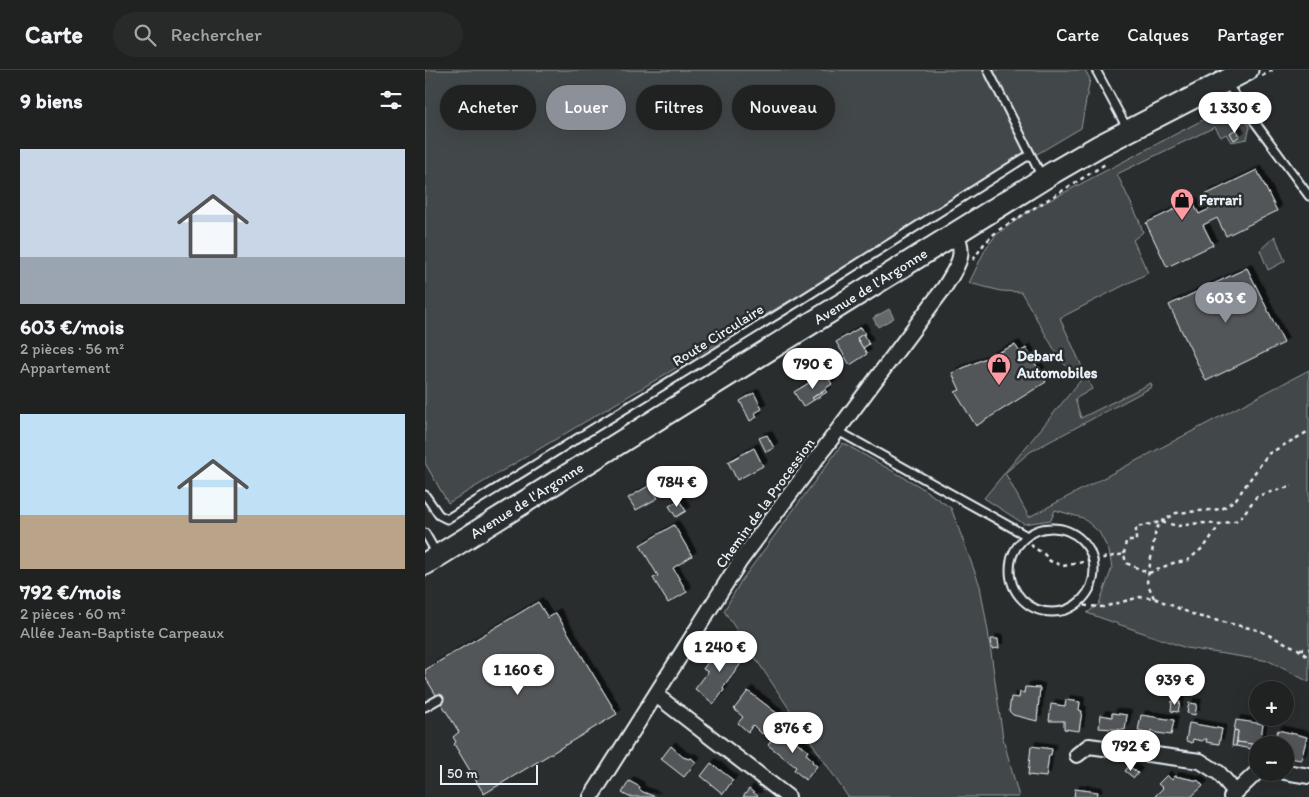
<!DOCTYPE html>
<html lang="fr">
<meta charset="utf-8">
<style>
:root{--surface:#202222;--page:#282a2a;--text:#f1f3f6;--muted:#a2a4a5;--line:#3d3f40;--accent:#8c9099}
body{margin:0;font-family:Itim,sans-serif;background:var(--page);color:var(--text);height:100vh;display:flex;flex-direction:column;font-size:19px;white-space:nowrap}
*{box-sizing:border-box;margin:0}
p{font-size:16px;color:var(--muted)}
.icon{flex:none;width:28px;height:28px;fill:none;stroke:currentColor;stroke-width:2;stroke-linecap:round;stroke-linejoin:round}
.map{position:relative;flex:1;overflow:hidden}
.details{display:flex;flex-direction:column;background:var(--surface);width:425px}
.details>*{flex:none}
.guide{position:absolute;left:15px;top:15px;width:475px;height:45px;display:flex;gap:10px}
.tools{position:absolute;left:824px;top:611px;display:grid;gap:10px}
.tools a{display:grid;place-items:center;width:45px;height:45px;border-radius:50%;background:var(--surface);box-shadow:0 5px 20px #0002,0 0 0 1px var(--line);font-size:25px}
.scale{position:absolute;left:15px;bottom:12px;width:98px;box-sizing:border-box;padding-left:5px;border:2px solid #e8f1f8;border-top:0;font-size:14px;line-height:18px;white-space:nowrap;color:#e8f1f8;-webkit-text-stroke:4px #2a2d2e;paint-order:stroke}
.price{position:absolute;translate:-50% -42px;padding:0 11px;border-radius:18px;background:#fff;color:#222;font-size:16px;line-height:32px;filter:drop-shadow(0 1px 2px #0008)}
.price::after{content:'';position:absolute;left:50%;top:30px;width:15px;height:11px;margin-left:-8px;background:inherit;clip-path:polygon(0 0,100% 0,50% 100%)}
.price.active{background:var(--accent);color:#fff}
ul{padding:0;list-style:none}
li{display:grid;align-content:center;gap:10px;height:265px;padding:0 20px}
li span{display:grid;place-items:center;height:155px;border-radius:0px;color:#555}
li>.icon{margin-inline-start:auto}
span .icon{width:90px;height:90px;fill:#fffc;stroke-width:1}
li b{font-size:21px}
h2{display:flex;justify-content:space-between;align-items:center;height:60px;padding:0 20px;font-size:21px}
.chip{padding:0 18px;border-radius:22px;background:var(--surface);box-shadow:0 5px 20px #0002,0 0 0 1px var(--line);font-size:18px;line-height:45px}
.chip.active{background:var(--accent);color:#fff}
header{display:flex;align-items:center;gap:30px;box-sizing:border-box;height:70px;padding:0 25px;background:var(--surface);border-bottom:1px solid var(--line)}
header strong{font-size:24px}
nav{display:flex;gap:28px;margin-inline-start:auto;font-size:18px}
.search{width:350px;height:45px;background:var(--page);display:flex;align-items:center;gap:12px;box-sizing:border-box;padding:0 18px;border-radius:28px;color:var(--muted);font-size:19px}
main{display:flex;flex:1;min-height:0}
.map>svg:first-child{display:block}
</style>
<header>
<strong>Carte</strong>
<div class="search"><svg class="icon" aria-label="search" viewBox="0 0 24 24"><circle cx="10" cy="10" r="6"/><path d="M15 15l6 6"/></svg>Rechercher</div>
<nav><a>Carte</a><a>Calques</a><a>Partager</a></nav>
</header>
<main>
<section class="details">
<h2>9 biens<svg class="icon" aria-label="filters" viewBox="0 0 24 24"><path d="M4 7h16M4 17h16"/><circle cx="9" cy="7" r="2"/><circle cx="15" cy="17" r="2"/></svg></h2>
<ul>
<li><span style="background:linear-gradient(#c9d6e8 70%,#9aa5b1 0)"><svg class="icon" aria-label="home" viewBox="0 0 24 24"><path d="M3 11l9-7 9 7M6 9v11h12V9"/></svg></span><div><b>603 €/mois</b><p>2 pièces · 56 m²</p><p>Appartement</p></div></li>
<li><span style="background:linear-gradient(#bfe0f5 65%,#b9a48a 0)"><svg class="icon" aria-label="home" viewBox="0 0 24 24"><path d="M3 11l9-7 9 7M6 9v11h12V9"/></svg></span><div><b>792 €/mois</b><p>2 pièces · 60 m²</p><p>Allée Jean-Baptiste Carpeaux</p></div></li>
</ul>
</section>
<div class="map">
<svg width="884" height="727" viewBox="0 0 884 727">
<defs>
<filter id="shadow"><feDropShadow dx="4.5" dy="-4.5" stdDeviation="0" flood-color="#0009"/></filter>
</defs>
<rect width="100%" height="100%" fill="#2a2d2e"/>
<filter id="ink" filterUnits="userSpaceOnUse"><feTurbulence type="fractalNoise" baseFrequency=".02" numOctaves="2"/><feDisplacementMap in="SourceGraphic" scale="10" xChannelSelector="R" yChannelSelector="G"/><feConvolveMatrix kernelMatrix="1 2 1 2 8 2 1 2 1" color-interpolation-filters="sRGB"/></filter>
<g filter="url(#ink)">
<g fill="#424648" stroke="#959ca0">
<path d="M0,0H660L665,9L656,58L23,433L0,393Z"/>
<path d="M808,34L825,57L822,69L806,72L801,64L796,67L790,57L692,104L714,150L718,162L708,170L723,203L635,248L667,319L650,329L656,348L726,313L727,317L605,382L580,403L604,447L884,300V612L844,591L761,578L662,543L674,534L687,498L684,481L674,462L658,448L630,440L626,450L599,454L559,428L656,310L636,291L596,222L576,221L544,213L561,178L571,165L604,141Z"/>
<path d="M850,166L860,191L843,200L835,180Z"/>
<path d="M418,373L494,416L526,438L555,516L563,561L578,668L594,727H423L299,541L316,511Z"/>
</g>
<path fill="#63686b" stroke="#989fa3" d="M464,239L469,248L453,257L448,248Z"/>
<g fill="#535759" stroke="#e8f1f8" filter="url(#shadow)">
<path d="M811,59L815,66L809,70L805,63Z"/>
<path d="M832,100L852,141L801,166L792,148L778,155L788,175L742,197L721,153L767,131L774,144L787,138L780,125Z"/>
<path d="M822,198L859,273L781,311L744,235Z"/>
<path d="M436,257L440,264L432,268L442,284L425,295L411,272Z"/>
<path d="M438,264L444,274L438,278L432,268Z"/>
<path d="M590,275L595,282L601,278L621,312L551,356L530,322L535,320L527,303Z"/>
<path d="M400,303L407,314L387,328L389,330L378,337L369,322Z"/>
<path d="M400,320L402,322L389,330L387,328Z"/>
<path d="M329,323L337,339L330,343L332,347L325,351L315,331Z"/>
<path d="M342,365L349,378L341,382L334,368Z"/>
<path d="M329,378L338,396L312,410L303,392Z"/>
<path d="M225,415L233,428L211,440L203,428Z"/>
<path d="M254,430L261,441L251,447L244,436Z"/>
<path d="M249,455L267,486L248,498L262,522L243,533L228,508L233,506L215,475Z"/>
<path d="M113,532L123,548L131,543L192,644L59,724L29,674L31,672L28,667L34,662L0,607V600Z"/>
<path d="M566,569H573L574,578L567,579Z"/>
<path d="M300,572L320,588L298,618L299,620L289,634L270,619L283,602L278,599L286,588L289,591L291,588L289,587Z"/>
<path d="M600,617L615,618L612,651L588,645L584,641L586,627L594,628L595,622L599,623Z"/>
<path d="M323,621L353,644L337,664L328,655L323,662L313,653L318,647L309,639Z"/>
<path d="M641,630L655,632L654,640L657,641L654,661L639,659V651H624L626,634L640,636Z"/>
<path d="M747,631L755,632L753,642L746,641Z"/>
<path d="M764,633L772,634L770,645L762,643Z"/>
<path d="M687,643L702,645L700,660L674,658L676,645L687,647Z"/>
<path d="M716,645L749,650L746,665L732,663L726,660L725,664L713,661Z"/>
<path d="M811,650L838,654L835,675H832V679H826L827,674L812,672L813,661L809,660Z"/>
<path d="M764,653L797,659L794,674L781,672L782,669H780L777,671L768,669L767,673L761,671Z"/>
<path d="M355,659L383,681L381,684L388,690L387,692L392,696L381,710L369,700L371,697L343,675Z"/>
<path d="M809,660L813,661L811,676H807Z"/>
<path d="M853,660L882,667L876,690L864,688L865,686L860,687V675H847Z"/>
<path d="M812,672L827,674L826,679L811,676Z"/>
<path d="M246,676L258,687L264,689L266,688L271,692L259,707L236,689Z"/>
<path d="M606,676L627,679L626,685H624L621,707L603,705Z"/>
<path d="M286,693L308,710L298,724L276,706Z"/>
<path d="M704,696L713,703L709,708L700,701Z"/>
<path d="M742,705L747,710L750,706L774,711L778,716L766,727H731L730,726L738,718L733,714Z"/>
<path d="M204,711L215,717L214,719L218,722L231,727H204L197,723Z"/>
<path d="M324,719L333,726L332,727H318Z"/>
<path d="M650,719L673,722L672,727H649Z"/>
</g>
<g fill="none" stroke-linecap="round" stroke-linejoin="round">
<g stroke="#e8f1f8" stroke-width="11">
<g id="service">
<path d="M563,0L617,107"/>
<path d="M671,0L702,58"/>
<path d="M802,14L884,126"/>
<path d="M413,361L602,466"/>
<path d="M0,425L14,445L22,449L371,233L601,87H606"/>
<circle cx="627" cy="500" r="42"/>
<path d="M0,463L12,484"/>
<path d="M0,637L14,629"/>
</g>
</g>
<g stroke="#e8f1f8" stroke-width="18">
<g id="minor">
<path d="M231,625L363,727"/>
<path d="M652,685L664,676L775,691L794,703L810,722"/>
<path d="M860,702L884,706"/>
<path d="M166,727L315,491L519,218C531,198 543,185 530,162"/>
<path d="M806,727L832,702"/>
</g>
</g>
<g stroke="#e8f1f8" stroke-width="25">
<g id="primary">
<path id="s1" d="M0,494L629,102L674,76L822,0"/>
</g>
</g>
<g stroke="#e8f1f8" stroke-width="2.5" stroke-dasharray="4 4" stroke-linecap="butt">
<path d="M837,6L848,0"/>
<path d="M548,190L559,174L572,161L682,93"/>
<path d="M606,474L608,477L619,484L625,491L638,496L699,484L701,493L724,503L748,493L762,491L780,476L795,454L814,450L832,426L867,416"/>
<path d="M699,484L701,471H711V457L736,452L753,456L775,453L795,454"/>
<path d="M729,528L722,512L731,459L736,452L751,443L797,439L811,429L843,384L884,361"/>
<path d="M651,535L678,537L715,527L729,528L772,546L833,560L873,579L884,588"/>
<path d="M875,579H884"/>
</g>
<use href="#service" stroke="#2a2d2e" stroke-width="7"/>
<use href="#minor" stroke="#2a2d2e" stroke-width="14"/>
<use href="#primary" stroke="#2a2d2e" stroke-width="21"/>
</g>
</g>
<defs>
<g id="shop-pin" transform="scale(1.25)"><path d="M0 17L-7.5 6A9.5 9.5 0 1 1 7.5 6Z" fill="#ff9aa2" stroke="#2a2d2e"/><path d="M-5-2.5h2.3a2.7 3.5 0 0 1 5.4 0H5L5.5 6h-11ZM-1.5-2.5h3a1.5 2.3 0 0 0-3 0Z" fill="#111"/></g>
</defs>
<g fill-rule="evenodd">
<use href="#shop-pin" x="757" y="130"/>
<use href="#shop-pin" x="574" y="295"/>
</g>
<g text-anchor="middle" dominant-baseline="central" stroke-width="5" stroke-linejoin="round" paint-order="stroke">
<g font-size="15" font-weight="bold" fill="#e8f1f8" stroke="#2a2d2e" text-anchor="start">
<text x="774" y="130">Ferrari</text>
<text x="592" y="286">Debard<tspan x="592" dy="17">Automobiles</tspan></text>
</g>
<g font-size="15" fill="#e8f1f8" stroke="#2a2d2e">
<text stroke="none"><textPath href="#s1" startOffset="525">Avenue de l'Argonne</textPath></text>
<text transform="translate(293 265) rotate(-32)">Route Circulaire</text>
<text stroke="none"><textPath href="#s1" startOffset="120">Avenue de l'Argonne</textPath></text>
<text transform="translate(340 433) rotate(-54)">Chemin de la Procession</text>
</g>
</g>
</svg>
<div class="tools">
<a>+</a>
<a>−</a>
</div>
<div class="scale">50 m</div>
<b class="price" style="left:810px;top:64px">1 330 €</b>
<b class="price active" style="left:801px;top:254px">603 €</b>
<b class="price" style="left:388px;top:320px">790 €</b>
<b class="price" style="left:252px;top:438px">784 €</b>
<b class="price" style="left:295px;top:603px">1 240 €</b>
<b class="price" style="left:93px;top:626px">1 160 €</b>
<b class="price" style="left:750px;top:636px">939 €</b>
<b class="price" style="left:368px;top:684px">876 €</b>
<b class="price" style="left:706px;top:702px">792 €</b>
<div class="guide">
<a class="chip">Acheter</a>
<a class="chip active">Louer</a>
<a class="chip">Filtres</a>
<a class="chip">Nouveau</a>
</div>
</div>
</main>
